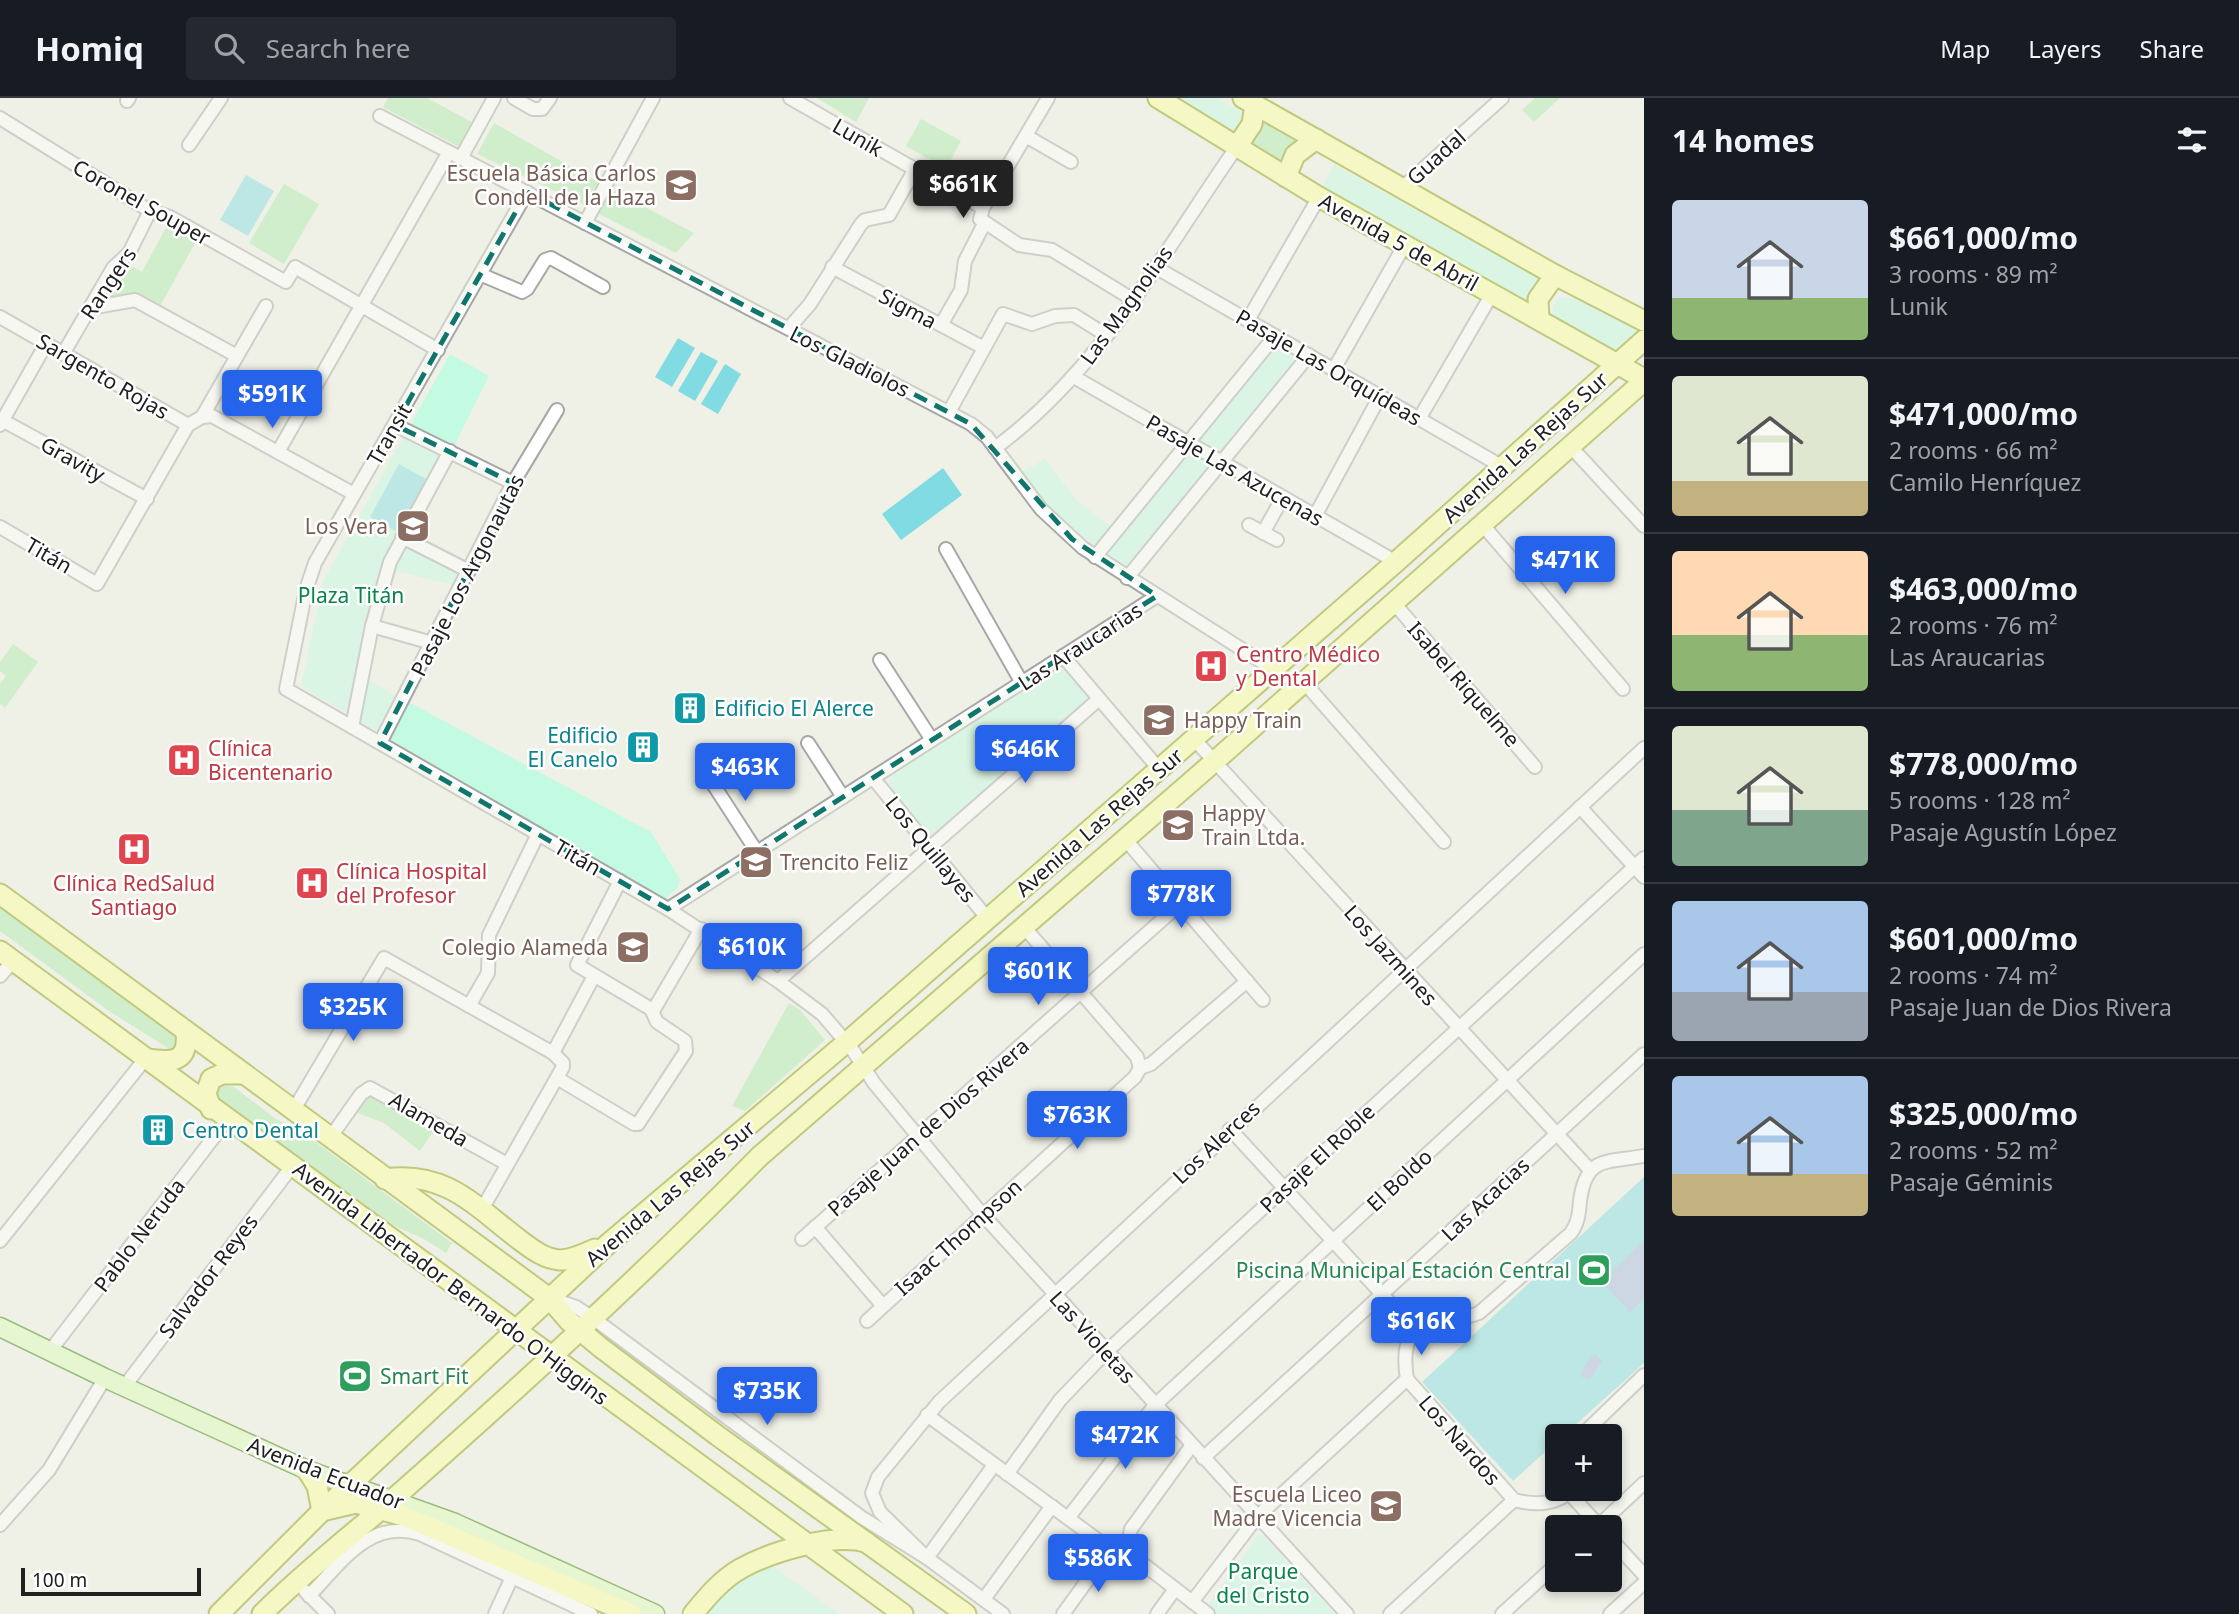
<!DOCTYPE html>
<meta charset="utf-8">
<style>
:root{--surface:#171b24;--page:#242831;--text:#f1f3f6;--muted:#9ea1a6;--line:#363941;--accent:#2563eb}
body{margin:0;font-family:"Noto Sans",sans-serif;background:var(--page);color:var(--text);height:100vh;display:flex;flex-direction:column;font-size:26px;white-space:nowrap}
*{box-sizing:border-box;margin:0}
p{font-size:23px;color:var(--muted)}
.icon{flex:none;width:38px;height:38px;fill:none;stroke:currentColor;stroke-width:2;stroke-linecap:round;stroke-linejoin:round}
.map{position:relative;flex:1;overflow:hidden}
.sheet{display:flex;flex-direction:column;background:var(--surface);width:595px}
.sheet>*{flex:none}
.tools{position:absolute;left:1545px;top:1326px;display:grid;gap:14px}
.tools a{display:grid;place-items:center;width:77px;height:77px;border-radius:7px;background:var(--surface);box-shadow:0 4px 10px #0003;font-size:35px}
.scale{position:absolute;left:21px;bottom:18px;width:180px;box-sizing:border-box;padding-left:7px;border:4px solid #202020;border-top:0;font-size:19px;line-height:24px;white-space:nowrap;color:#202020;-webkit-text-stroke:5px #fff;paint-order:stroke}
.price{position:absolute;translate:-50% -60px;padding:0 16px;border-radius:7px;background:var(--accent);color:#fff;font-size:23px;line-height:46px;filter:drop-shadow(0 2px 4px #0008)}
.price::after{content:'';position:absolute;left:50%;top:42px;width:21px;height:16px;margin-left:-10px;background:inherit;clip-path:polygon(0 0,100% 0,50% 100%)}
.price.on{background:#222;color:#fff}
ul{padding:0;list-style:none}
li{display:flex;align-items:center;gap:21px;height:175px;padding:0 28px}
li+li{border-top:2px solid var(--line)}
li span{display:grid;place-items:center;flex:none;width:196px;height:140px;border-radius:7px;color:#555}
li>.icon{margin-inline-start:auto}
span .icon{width:84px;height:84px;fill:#fffc;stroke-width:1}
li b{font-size:30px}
h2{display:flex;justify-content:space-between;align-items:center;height:84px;padding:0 28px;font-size:30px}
header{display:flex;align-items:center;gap:42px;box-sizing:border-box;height:98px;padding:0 35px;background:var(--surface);border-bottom:2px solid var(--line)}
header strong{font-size:33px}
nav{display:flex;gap:38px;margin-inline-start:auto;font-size:24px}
.search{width:490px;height:63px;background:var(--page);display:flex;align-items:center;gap:18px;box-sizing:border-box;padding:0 24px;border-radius:7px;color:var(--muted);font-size:26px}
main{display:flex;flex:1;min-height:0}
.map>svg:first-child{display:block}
</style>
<header>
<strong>Homiq</strong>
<div class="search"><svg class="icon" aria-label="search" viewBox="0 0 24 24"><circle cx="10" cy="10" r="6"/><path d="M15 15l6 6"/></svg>Search here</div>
<nav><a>Map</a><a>Layers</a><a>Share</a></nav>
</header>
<main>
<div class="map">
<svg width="1644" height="1516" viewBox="0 0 1644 1516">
<rect width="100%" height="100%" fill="#eff0e6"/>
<g fill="#acecaa">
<path d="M388,0H427L472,24L459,49L383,9Z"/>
<path d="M817,0H869L856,24Z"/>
<path d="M1535,0H1560L1534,24L1522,12Z"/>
<path d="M921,21L961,43L946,71L906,48Z"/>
<path d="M1265,21L1299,40L1282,67L1247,46Z"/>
<path d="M494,25L598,84L584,107L477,56Z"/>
<path d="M284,86L319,106L284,166L249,145Z"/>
<path d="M607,89L694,135L676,155L593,113Z"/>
<path d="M168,126L198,140L159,210L132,195L103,200L125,164L142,174Z"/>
<path d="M13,546L38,564L5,610L0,606V586L6,578L0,573V564Z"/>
<path d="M0,803L182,939L174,954L109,913L0,833Z"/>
<path d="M789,905L800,912L825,942L745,1013L732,1008Z"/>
<path d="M223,987L234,989L276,1021L302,1034L452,1145L446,1155L424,1141L388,1125L219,1001L217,993Z"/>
<path d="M374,994L435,1031L420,1053L384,1025L355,1014L367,996Z"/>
</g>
<g fill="#c2fbe1">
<path d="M1172,0H1218L1249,18L1237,38Z"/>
<path d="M1334,67L1546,184L1531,211L1319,93Z"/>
<path d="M1560,200H1577L1640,234L1614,256L1553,221V206Z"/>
<path d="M1276,244L1301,260L1128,471L1107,458L1105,454Z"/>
<path d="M450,256L489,278L409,438L468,467L458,488L391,472L358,577L651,734L680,781L678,789L663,803L301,588L324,481Z"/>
<path d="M1045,361L1078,404L1112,429L1097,449L1065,426L1020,375Z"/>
<path d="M1062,569L1093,602L930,741L889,688V678L1054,571Z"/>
<path d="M1260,1435L1335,1516H1201Z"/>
<path d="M771,1467L840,1516H702C724,1497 743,1474 771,1467Z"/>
</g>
<g fill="#81dbe2">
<path d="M246,77L274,93L248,138L220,122Z"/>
<path d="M678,240L695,250L672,289L655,279Z"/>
<path d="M701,254L718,263L695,303L678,293Z"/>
<path d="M725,266L741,276L718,316L701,306Z"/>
<path d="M399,366L428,382L399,435L370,419Z"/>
<path d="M943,370L962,397L901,442L882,416Z"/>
<path d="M1644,1079V1265L1562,1339H1558L1557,1343L1513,1383L1422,1284Z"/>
</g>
<g fill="#a5b7df">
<path d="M1644,1143V1201L1630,1214L1601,1183Z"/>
<path d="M1595,1256L1602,1263L1590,1282L1580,1278L1586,1265Z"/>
</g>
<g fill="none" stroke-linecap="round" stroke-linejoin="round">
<g stroke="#a7a7a7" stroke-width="16">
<g id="minor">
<path d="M514,0L533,11H542L550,0"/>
<path d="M790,0L983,110"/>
<path d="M1048,0L983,110L980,121L1019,147L1052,152L1132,201"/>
<path d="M127,3L129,0"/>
<path d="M380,18L971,326L987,339L1041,411L1083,450L1273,571"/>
<path d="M0,20L150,113L170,119L286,184L295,169L438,252"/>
<path d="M1026,38L1071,64"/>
<path d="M189,47L221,0"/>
<path d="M461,60L494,0"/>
<path d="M1402,90L1502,0"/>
<path d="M527,94L315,465L306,492L286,591L668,811L778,883L822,916L852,951L874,985L982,1116L1347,1516"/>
<path d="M585,125L653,0"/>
<path d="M832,169L984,250"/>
<path d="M1155,169L1503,369"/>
<path d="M482,177L522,194L527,191L545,162L551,160L603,189"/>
<path d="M90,210L135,202L237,258"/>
<path d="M0,219L188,327"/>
<path d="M1248,222L1319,99"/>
<path d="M941,227L961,192L965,163L984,126"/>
<path d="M789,230L810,206L861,126L865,122L889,117L915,71"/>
<path d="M63,256L113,170L129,155L150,113"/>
<path d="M1334,271L1404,148"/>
<path d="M1074,279L1396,464"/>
<path d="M949,314L1003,216L1032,226L1055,218L1074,217L1106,237"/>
<path d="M202,319L266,208"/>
<path d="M0,321L147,401"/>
<path d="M1419,321L1492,196"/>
<path d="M0,327L46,246"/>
<path d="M188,327L202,319L212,318L354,396"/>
<path d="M395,327L513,385"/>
<path d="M1571,349L1644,428"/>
<path d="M995,350C1100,273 1164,153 1238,47"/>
<path d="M278,354L449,54"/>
<path d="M1315,418L1380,298"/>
<path d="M1482,426L1623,591"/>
<path d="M1249,427L1277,442"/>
<path d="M0,429L97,486L188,327"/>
<path d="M1263,435L1283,399"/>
<path d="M402,439L469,473"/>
<path d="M946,451L1022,585"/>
<path d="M1095,459L1275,238"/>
<path d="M1127,480L1309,257"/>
<path d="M1393,504L1535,669"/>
<path d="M372,528L432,545"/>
<path d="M1063,558L1159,671"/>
<path d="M880,562L932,642"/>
<path d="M1303,583L1444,744"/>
<path d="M352,629L372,528L390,464L450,353"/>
<path d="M1193,640L1590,1072"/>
<path d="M380,645L513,385L557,312"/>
<path d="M808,645L843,699"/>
<path d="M873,680L988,821"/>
<path d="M713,686L757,754"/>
<path d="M1580,709L1644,779"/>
<path d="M1125,741L1263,902"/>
<path d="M668,811L1157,498"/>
<path d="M1024,829L1137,959L1140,970"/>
<path d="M0,878L13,863"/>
<path d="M778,883L1099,601"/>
<path d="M469,908L488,875L489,837L538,736"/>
<path d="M653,913L701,831"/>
<path d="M557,980L634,1026H638L686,953L685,943L657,924L651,911L577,867L620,783"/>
<path d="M293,1013L384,860L553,955"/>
<path d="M1230,1031L1415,1232"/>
<path d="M330,1040L361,996L370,990L507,1066"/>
<path d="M481,1113L563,969V965L553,955L594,878"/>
<path d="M815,1129L883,1208"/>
<path d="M802,1141L1180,806"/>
<path d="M0,1143L145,961"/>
<path d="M553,1201L576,1209L593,1220L861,1419L927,1460L1003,1516"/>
<path d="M867,1223L1135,979L1140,970L1151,966L1247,883"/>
<path d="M50,1253L227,1022"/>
<path d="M1407,1281C1403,1257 1404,1228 1434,1221C1450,1218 1463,1222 1479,1215L1571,1135C1578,1125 1579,1116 1580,1103C1586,1058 1605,1065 1644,1058"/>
<path d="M1407,1281L1514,1402"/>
<path d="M124,1289L293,1067"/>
<path d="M927,1317L1110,1451"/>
<path d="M1580,1339L1644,1277"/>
<path d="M1192,1347L1131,1431L1128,1446L1138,1462L1208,1516"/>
<path d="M1203,1360L1644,956"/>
<path d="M1007,1376L1060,1302L1106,1254L1644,760"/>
<path d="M1569,1395L1601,1430"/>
<path d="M1514,1402C1533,1407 1558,1408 1572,1391"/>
<path d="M1068,1420L1155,1307L1644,856"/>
<path d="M0,1427L49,1372L105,1280"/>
<path d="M1596,1430L1644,1385"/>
<path d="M1610,1440L1644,1477"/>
<path d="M927,1460L880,1414L872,1395L878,1379L939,1304L1644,650"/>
<path d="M927,1460L994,1367"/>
<path d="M305,1493L328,1516"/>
<path d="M309,1498C340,1466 369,1420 420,1436L591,1516"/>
<path d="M984,1501L1052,1408"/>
<path d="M1192,1504L1257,1419L1407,1281"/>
<path d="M495,1516L512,1479"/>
<path d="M1063,1516L1110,1451"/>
<path d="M1157,1516L1175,1491"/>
<path d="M1390,1516L1514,1402"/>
<path d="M1502,1516L1558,1465"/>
<path d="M1610,1516L1644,1485"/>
</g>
</g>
<g stroke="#377c01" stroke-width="21">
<path id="secondary" d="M0,1229L105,1280L307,1372L455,1425L655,1516"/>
</g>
<g stroke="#889b00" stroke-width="23">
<g id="primary">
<path d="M1158,0L1319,99L1644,281"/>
<path d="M1243,0L1555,177L1644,223"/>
<path d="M1238,47L1252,26L1255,7"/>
<path d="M1286,79L1295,57L1316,41"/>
<path d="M1539,221L1538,201L1555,177"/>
<path d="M0,796L549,1200L569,1223L600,1249L718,1338L966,1516"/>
<path d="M0,853L903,1516"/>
<path d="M146,961C171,964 189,966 186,934"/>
<path d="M211,1011L206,995L211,981L222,976H242"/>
<path d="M385,1081C446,1072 476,1109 521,1143C533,1152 545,1161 560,1162C572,1162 584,1156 595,1151"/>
<path d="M307,1372L317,1388L322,1413"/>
<path d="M326,1412L356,1405L404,1418L631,1516"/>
<path d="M219,1516L320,1415L609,1145L847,944L1396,464L1644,242"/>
<path d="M262,1516C309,1469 361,1430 410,1386C530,1280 648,1172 760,1058L1215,663L1644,283"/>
<path d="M693,1516C707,1499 721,1482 740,1471C770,1454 833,1435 866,1444"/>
</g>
</g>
<use href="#minor" stroke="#fff" stroke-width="12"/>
<use href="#secondary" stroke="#dafcb8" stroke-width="18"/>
<use href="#primary" stroke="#fdff9c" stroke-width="19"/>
</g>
<path d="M0 0H1644V1516H0ZM527,94L971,326L1072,441L1157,498L668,811L380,645L513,385L395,327Z" fill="#eff0e6" fill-opacity=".55" fill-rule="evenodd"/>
<path fill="none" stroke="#0f766e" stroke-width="5" stroke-dasharray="14 9" stroke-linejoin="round" d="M527,94L971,326L1072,441L1157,498L668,811L380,645L513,385L395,327Z"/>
<defs>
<g id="school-square" transform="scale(1.75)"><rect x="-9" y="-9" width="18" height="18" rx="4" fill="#8d6e63" stroke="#fff"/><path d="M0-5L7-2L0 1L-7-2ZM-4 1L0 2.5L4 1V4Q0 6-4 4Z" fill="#fff"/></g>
<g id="hospital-square" transform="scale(1.75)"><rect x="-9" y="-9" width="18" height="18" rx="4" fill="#e0444e" stroke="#fff"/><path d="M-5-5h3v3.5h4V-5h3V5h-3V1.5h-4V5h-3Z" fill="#fff"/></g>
<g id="building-square" transform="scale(1.75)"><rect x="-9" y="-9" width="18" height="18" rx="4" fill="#0f9aa8" stroke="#fff"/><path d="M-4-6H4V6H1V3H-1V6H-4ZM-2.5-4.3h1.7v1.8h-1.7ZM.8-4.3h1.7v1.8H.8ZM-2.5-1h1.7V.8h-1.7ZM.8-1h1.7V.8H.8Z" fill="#fff"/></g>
<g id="stadium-square" transform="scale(1.75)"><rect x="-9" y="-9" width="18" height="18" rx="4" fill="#2e9e5b" stroke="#fff"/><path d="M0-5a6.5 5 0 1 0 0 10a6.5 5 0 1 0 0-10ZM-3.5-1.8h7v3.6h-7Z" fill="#fff"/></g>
</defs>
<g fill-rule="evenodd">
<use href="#school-square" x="681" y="87"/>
<use href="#school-square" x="413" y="428"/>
<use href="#hospital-square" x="1211" y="568"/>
<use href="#building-square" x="690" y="610"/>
<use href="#school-square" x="1159" y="622"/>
<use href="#building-square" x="643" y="649"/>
<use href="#hospital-square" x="184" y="662"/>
<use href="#school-square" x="1178" y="727"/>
<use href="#hospital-square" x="134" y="751"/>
<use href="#school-square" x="756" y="764"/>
<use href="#hospital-square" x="312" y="785"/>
<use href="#school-square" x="633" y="849"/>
<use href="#building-square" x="158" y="1032"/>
<use href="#stadium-square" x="1594" y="1172"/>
<use href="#stadium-square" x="355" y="1278"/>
<use href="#school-square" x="1386" y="1408"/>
</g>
<g text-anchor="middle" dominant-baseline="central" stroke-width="5" stroke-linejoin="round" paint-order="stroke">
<g font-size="21" fill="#202020" stroke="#fff">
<text transform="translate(858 39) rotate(30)">Lunik</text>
<text transform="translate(1436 59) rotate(-42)">Guadal</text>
<text transform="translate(142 104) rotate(29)">Coronel Souper</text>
<text transform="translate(1399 144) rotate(29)">Avenida 5 de Abril</text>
<text transform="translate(108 185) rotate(-56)">Rangers</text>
<text transform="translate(1126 207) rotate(-54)">Las Magnolias</text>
<text transform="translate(908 210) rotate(28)">Sigma</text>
<text transform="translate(850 263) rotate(27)">Los Gladiolos</text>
<text transform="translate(1329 269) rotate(30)">Pasaje Las Orquídeas</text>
<text transform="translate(103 278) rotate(30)">Sargento Rojas</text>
<text transform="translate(389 336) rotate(-60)">Transit</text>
<text transform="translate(1525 349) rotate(-42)">Avenida Las Rejas Sur</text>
<text transform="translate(73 361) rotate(29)">Gravity</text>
<text transform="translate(1235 372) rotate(30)">Pasaje Las Azucenas</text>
<text transform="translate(49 457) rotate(30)">Titán</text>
<text transform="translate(467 477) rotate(-63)">Pasaje Los Argonautas</text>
<text transform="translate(1080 548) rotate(-33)">Las Araucarias</text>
<text transform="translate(1464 586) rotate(49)">Isabel Riquelme</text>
<text transform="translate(1099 724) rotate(-41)">Avenida Las Rejas Sur</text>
<text transform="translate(931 751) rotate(51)">Los Quillayes</text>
<text transform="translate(578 759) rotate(30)">Titán</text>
<text transform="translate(1391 857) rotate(48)">Los Jazmines</text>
<text transform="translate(429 1021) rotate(30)">Alameda</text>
<text transform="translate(928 1029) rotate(-41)">Pasaje Juan de Dios Rivera</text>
<text transform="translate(1216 1044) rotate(-43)">Los Alerces</text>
<text transform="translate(1317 1060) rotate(-43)">Pasaje El Roble</text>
<text transform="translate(1399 1082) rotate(-43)">El Boldo</text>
<text transform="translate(670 1095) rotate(-40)">Avenida Las Rejas Sur</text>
<text transform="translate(1485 1101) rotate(-43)">Las Acacias</text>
<text transform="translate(139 1137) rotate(-53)">Pablo Neruda</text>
<text transform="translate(958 1139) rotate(-42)">Isaac Thompson</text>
<text transform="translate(208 1178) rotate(-53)">Salvador Reyes</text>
<text transform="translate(451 1185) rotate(37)">Avenida Libertador Bernardo O'Higgins</text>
<text transform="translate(1093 1239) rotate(48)">Las Violetas</text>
<text transform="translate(1460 1342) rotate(49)">Los Nardos</text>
<text transform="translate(326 1375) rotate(21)">Avenida Ecuador</text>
</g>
<g font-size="21" fill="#785e54" stroke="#fff" text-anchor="end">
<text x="656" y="75">Escuela Básica Carlos<tspan x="656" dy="24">Condell de la Haza</tspan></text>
<text x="388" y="428">Los Vera</text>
<text x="1184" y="622" text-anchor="start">Happy Train</text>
<text x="1202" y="715" text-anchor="start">Happy<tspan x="1202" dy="24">Train Ltda.</tspan></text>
<text x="780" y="764" text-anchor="start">Trencito Feliz</text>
<text x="608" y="849">Colegio Alameda</text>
<text x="1362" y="1396">Escuela Liceo<tspan x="1362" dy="24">Madre Vicencia</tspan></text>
</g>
<g font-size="21" fill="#08834a" stroke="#fff">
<text x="351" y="497">Plaza Titán</text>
<text x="1263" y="1473">Parque<tspan x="1263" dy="24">del Cristo</tspan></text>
</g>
<g font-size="21" fill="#be3a42" stroke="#fff" text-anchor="start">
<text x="1236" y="556">Centro Médico<tspan x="1236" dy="24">y Dental</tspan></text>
<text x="208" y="650">Clínica<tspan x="208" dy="24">Bicentenario</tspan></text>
<text x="336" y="773">Clínica Hospital<tspan x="336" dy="24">del Profesor</tspan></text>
<text x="134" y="785" text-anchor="middle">Clínica RedSalud<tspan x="134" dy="24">Santiago</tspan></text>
</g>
<g font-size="21" fill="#0d838f" stroke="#fff" text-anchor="start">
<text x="714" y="610">Edificio El Alerce</text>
<text x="618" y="637" text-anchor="end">Edificio<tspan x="618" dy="24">El Canelo</tspan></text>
<text x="182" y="1032">Centro Dental</text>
</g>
<g font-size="21" fill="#27864d" stroke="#fff" text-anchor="end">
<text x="1570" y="1172">Piscina Municipal Estación Central</text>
<text x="380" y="1278" text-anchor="start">Smart Fit</text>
</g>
</g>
</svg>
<div class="tools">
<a>+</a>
<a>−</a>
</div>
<div class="scale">100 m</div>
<b class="price on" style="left:963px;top:122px">$661K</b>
<b class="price" style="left:272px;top:332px">$591K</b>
<b class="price" style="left:1565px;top:498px">$471K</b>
<b class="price" style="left:1025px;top:687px">$646K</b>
<b class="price" style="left:745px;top:705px">$463K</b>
<b class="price" style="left:1181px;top:832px">$778K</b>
<b class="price" style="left:752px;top:885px">$610K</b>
<b class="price" style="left:1038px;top:909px">$601K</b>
<b class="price" style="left:353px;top:945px">$325K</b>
<b class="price" style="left:1077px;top:1053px">$763K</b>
<b class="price" style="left:1421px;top:1259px">$616K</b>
<b class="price" style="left:767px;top:1329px">$735K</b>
<b class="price" style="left:1125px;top:1373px">$472K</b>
<b class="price" style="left:1098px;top:1496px">$586K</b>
</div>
<section class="sheet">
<h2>14 homes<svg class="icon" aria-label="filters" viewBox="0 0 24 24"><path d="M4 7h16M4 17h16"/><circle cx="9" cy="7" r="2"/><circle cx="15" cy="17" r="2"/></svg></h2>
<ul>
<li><span style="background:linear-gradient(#c9d6e8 70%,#8fb573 0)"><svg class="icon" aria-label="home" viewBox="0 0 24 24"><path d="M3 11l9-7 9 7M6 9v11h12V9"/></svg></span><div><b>$661,000/mo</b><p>3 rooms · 89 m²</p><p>Lunik</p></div></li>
<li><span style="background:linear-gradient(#dfe7d0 75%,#c2b280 0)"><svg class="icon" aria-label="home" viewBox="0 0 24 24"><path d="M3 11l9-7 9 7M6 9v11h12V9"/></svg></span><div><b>$471,000/mo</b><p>2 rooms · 66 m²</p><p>Camilo Henríquez</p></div></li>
<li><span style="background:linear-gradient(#ffd9b3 60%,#8fb573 0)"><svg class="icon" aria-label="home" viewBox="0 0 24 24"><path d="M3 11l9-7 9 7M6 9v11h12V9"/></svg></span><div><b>$463,000/mo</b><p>2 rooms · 76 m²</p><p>Las Araucarias</p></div></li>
<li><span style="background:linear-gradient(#dfe7d0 60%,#7fa58c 0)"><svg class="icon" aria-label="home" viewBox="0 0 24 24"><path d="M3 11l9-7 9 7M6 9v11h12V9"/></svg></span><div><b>$778,000/mo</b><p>5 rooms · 128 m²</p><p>Pasaje Agustín López</p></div></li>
<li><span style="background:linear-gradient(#a9c7e8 65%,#9aa5b1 0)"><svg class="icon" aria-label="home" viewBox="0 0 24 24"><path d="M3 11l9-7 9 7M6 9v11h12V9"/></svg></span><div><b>$601,000/mo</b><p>2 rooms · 74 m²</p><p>Pasaje Juan de Dios Rivera</p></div></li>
<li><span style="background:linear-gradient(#a9c7e8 70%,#c2b280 0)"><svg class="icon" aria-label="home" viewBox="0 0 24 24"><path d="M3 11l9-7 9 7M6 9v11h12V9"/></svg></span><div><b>$325,000/mo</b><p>2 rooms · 52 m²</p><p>Pasaje Géminis</p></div></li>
</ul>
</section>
</main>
